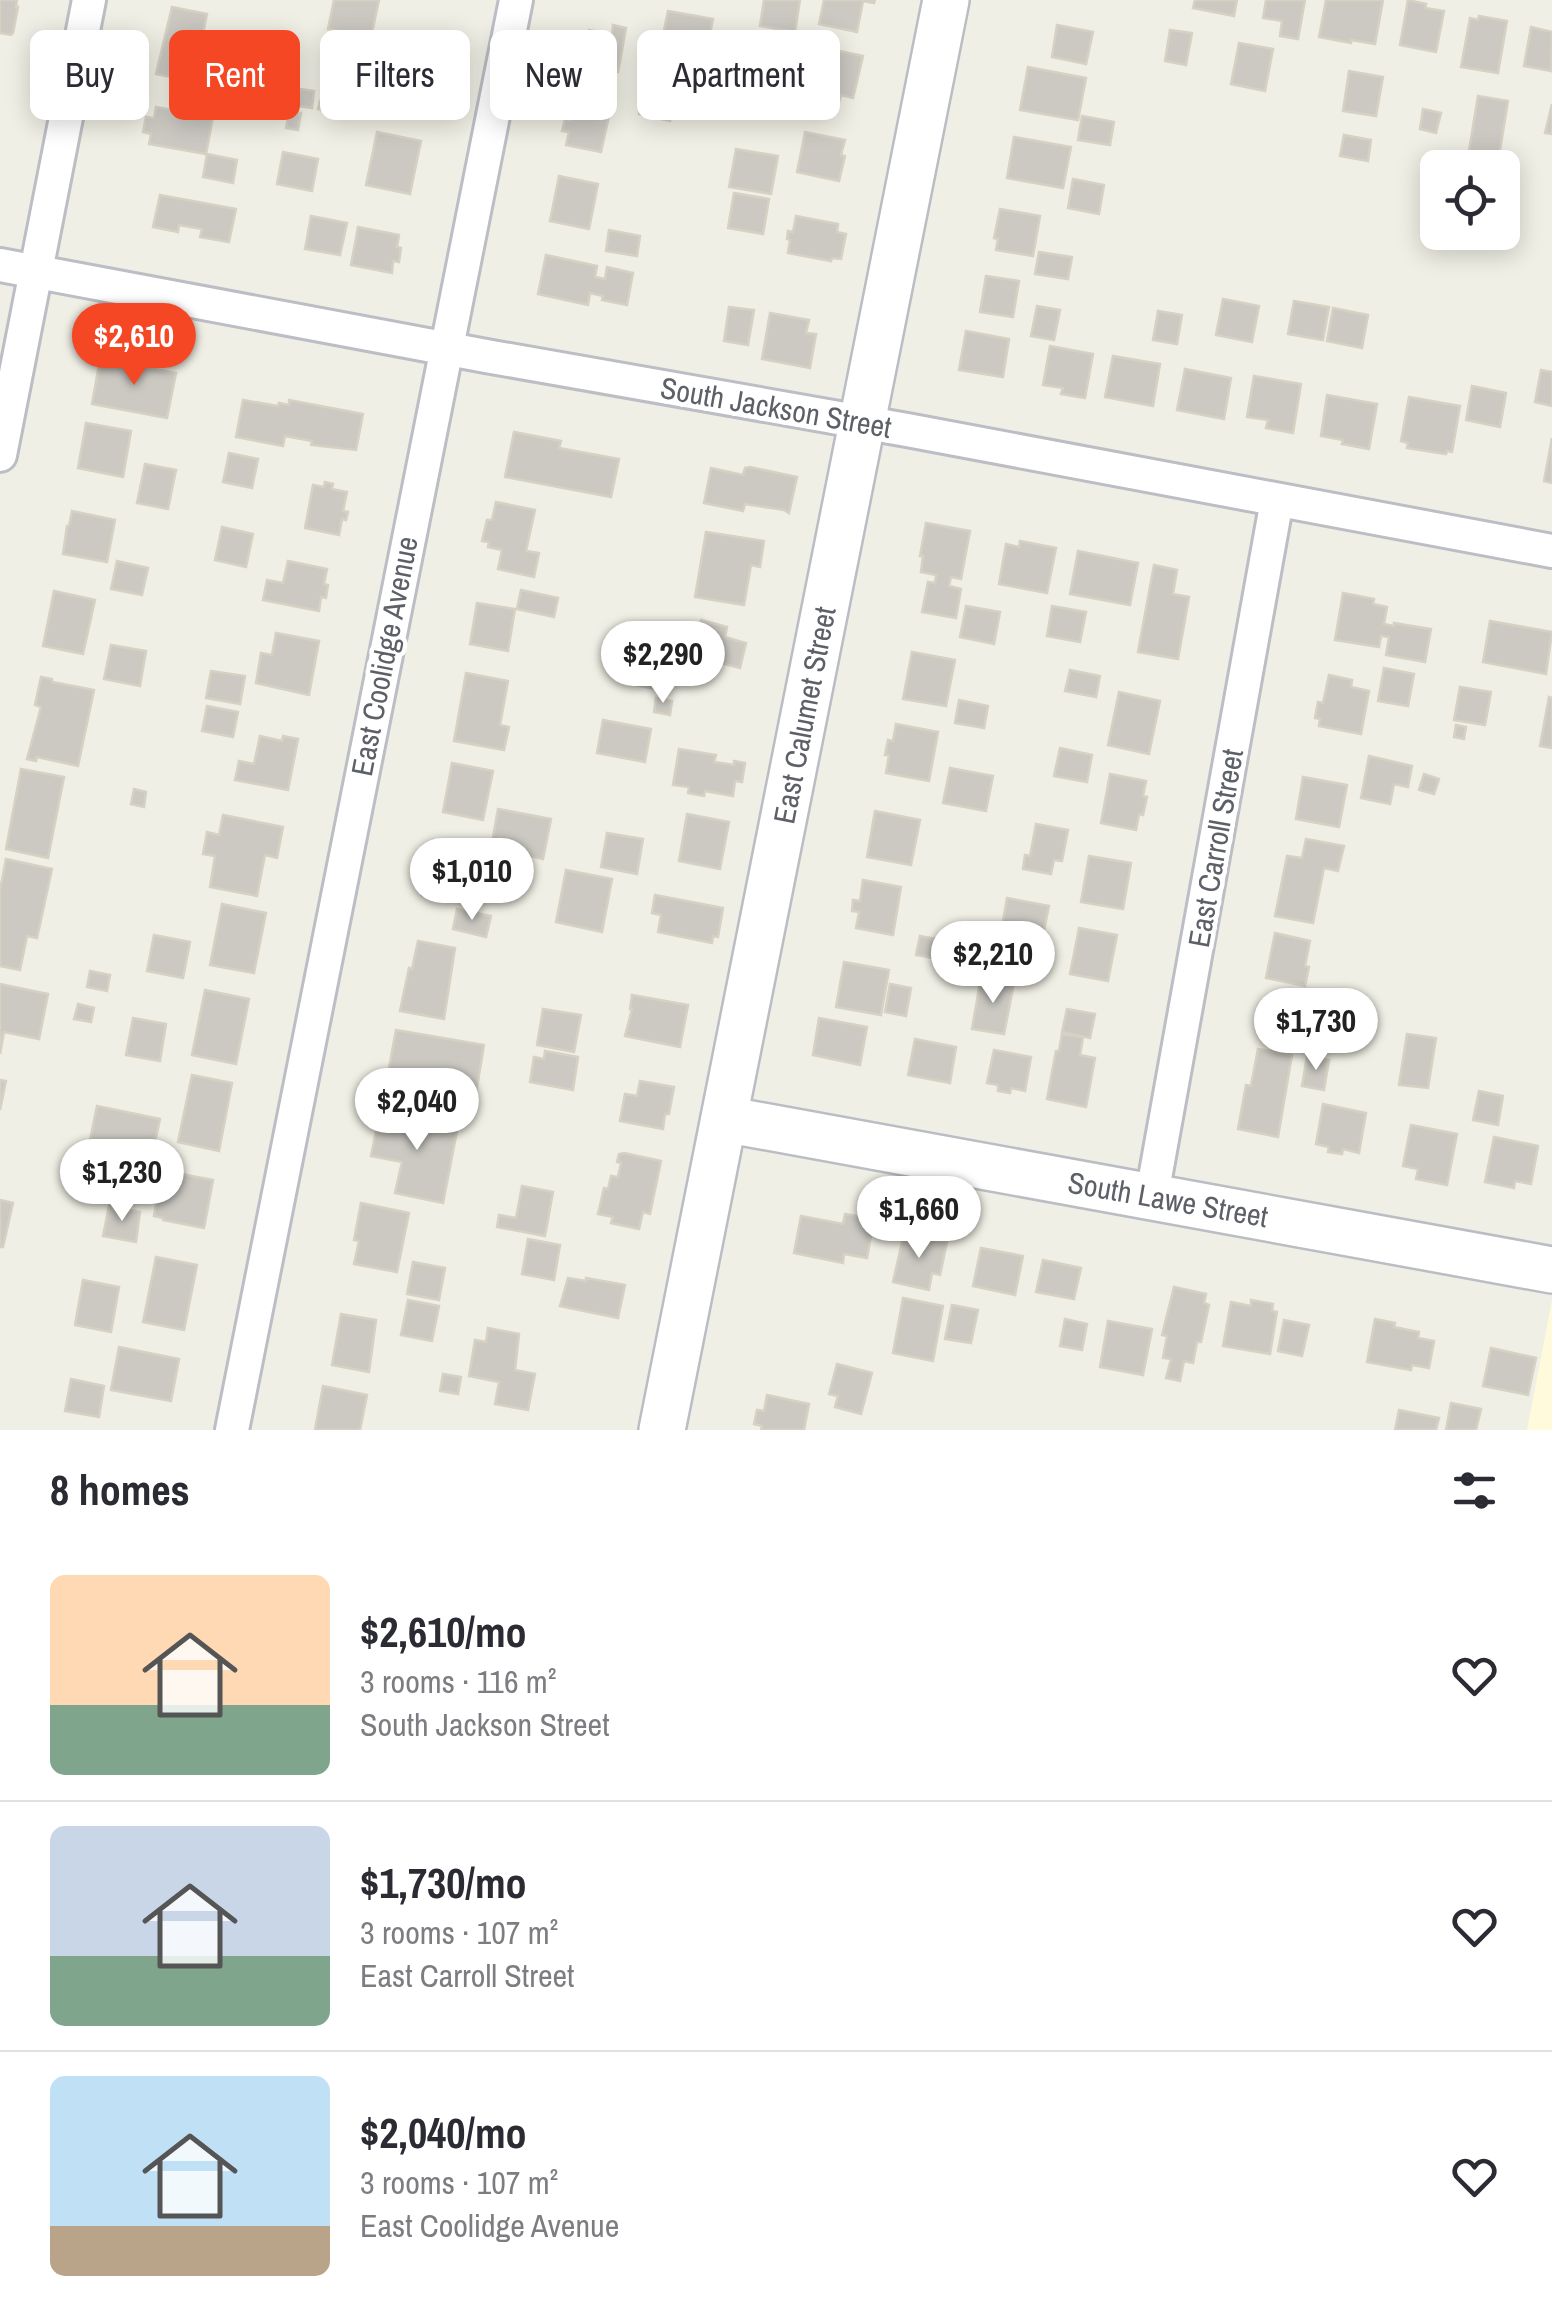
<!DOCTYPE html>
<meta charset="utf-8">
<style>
:root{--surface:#fff;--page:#f2f2f3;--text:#2b2b33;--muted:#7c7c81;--line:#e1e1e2;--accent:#f64725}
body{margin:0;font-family:"Archivo Narrow",sans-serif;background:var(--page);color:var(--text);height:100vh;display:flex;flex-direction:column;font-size:38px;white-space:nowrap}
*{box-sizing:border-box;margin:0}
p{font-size:32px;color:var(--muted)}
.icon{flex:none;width:55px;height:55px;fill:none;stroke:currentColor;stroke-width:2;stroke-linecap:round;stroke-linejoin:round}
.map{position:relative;height:1430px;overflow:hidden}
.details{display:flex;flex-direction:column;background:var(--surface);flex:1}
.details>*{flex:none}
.top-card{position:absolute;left:30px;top:30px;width:1000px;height:90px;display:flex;gap:20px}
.controls{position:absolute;left:1420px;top:150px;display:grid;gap:20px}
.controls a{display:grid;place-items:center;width:100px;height:100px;border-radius:15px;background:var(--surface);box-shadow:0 5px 25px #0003;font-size:50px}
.price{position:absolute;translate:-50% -85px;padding:0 22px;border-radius:35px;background:#fff;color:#222;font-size:32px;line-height:65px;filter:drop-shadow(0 2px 5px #0008)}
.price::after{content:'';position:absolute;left:50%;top:60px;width:30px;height:22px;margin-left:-15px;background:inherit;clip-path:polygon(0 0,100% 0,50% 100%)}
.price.current{background:var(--accent);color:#fff}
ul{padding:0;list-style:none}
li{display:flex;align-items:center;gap:30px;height:250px;padding:0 50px}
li+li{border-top:2px solid var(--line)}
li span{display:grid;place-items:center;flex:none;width:280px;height:200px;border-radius:15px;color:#555}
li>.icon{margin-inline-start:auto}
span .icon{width:120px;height:120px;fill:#fffc;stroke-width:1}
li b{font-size:42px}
h2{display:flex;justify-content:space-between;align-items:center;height:120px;padding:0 50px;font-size:42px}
.tag{padding:0 35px;border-radius:15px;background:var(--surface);box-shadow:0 5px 25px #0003;font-size:35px;line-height:90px}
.tag.current{background:var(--accent);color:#fff}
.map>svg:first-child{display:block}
</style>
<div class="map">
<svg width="1552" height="1430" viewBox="0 0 1552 1430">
<rect width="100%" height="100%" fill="#f0efe5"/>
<path fill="#fffadb" d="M1552,1300V1430H1527Z"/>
<g fill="#cbc9c2" stroke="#d6d1c3" stroke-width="2.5">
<path d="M0,0H17L16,7H18L13,33L11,35L0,33Z"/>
<path d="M334,0H379L371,37L328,29Z"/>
<path d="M764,0H800L795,32L760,26Z"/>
<path d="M824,0H875L874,3L863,1L857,32L819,24Z"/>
<path d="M1195,0H1237L1234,16L1193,8Z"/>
<path d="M1266,0H1305L1298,39L1280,36L1282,21L1263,18Z"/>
<path d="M1326,0H1383L1375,44L1351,40V43L1319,37Z"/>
<path d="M1408,0L1426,4L1425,8L1444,11L1436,52L1400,45Z"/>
<path d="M172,7L207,14L201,43L223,46L216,86L156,74Z"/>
<path d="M668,11L713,19L705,59L660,50Z"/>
<path d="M1479,16L1507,21L1498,73L1461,67L1470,18L1478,20Z"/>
<path d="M613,25L626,28L618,72L583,66L585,52H581L583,39L587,40L589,30L612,35Z"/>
<path d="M1057,25L1093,32L1086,64L1052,57Z"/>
<path d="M1531,27L1552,32L1551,71L1524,66Z"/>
<path d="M1170,30L1192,33L1186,65L1165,61Z"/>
<path d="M1239,43L1273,49L1265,91L1231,84Z"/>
<path d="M811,45L863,56L853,98L841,95L839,102L801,93Z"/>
<path d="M1028,67L1086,78L1078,120L1020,110Z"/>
<path d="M746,68L781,75L774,111L739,104Z"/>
<path d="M401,69L430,74L423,116L393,112L397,92H392L393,83L399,84Z"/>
<path d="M1349,71L1383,77L1376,116L1343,111Z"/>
<path d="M701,77L713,80L710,95L698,92Z"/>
<path d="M300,89L314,91L312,108L297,106Z"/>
<path d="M644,92L675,99L670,121L639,114Z"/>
<path d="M329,93L359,98L356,118L326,113L327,111L318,109L320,101L328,103Z"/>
<path d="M1478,96L1508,101L1498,162L1468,157Z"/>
<path d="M575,99L601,104L603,99L610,101L609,106L611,107L601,152L566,145L569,132L562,131L565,119L571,120Z"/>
<path d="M1552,104V134L1545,133Z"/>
<path d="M156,107L213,117L206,154L149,144L151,134L143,132L146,117L154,118Z"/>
<path d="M1423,109L1441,113L1436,133L1420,129Z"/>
<path d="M289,111L301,113L298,130L286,128Z"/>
<path d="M1082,116L1114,122L1110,145L1078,140Z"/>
<path d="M377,132L421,141L410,194L366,185Z"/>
<path d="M805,132L845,140L841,155L845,156L839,181L797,172Z"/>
<path d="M1344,135L1371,140L1368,161L1340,156Z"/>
<path d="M1014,137L1071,147L1063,188L1007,178Z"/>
<path d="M736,149L778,156L771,194L729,187Z"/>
<path d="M283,152L318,159L312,191L277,184Z"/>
<path d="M207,154L237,160L233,183L203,177Z"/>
<path d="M559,176L598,184L589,229L550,221Z"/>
<path d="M1073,179L1104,185L1099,214L1068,208Z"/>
<path d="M734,193L769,199L763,234L728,228Z"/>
<path d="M160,195L236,209L229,242L200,237L202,229L179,225L178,232L153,227Z"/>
<path d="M1000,209L1040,216L1033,256L996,250L998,239L994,238Z"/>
<path d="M311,216L347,223L340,255L305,249Z"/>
<path d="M796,216L838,224L837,232L846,234L841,259L832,258L831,261L788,253L790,240L787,239L788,231L793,232Z"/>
<path d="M358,227L399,235L397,247L401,248L399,262L393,261L392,273L351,265Z"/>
<path d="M609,230L640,236L637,256L606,251Z"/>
<path d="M1039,252L1072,257L1068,279L1035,274Z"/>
<path d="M546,255L597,266L595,277L605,279L607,267L633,273L627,305L602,300L603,296L590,293L588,305L538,294Z"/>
<path d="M986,276L1019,281L1013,317L980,312Z"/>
<path d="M1223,299L1259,306L1252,342L1216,335Z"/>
<path d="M1294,301L1329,307L1323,340L1288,334Z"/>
<path d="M1037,306L1060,310L1054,340L1031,336Z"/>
<path d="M729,307L754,310L748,345L724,341Z"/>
<path d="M1333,308L1368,315L1362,348L1327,341Z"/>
<path d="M1158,311L1182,315L1177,344L1153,340Z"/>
<path d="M770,313L809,320L806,333L816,334L810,368L762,359Z"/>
<path d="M966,331L1009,339L1003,377L959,370Z"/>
<path d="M1050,346L1093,354L1085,398L1061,394L1063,388L1043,385Z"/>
<path d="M1113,356L1160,364L1153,406L1105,397Z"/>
<path d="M100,359L176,373L167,418L92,404Z"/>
<path d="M1185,369L1231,378L1224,419L1177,410Z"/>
<path d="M1541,370L1552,372V406L1535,402Z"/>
<path d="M1254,376L1301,384L1293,433L1266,428L1268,420L1247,417Z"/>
<path d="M1472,386L1506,393L1500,427L1466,420Z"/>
<path d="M1327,395L1377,404L1369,449L1342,444L1343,440L1321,436Z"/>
<path d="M1409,397L1460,406L1452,452L1447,451L1446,454L1407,448L1408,443L1401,441Z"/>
<path d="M243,400L278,406L279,403L289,405V400L363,414L356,450L311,445L312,441L285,436L283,446L236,437Z"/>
<path d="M86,423L131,431L123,477L78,468Z"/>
<path d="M514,432L561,441L559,448L619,459L611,497L505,477Z"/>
<path d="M1552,438V483L1544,481Z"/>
<path d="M229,453L258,459L252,488L223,482Z"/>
<path d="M145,464L176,470L168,509L137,503Z"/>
<path d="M750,467L797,477L789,513L784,510L745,504L743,511L704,503L711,468L743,475L745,468Z"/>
<path d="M325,482L333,484L332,489L347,492L343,511L348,512L346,520L342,519L339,535L305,528L313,485L324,487Z"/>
<path d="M496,502L535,510L526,551L539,553L534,577L498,569L502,550L488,547L489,542L482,541L487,520H492Z"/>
<path d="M72,511L115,520L107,562L63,554L67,526H69Z"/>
<path d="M926,523L970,531L961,579L951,577L949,586L961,589L956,618L922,612L928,582L935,583L936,575L921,572L923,556H920Z"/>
<path d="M222,527L253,534L246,567L215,560Z"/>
<path d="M706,532L764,541L760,567L751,565L744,605L695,597Z"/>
<path d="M1020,541L1056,548L1047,593L999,584L1006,544L1019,547Z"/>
<path d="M1078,551L1138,563L1130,605L1070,594Z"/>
<path d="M117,561L148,568L142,595L111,589Z"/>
<path d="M288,561L327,569L324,584L328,585L326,598L321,597L319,611L263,600L267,580L283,583Z"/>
<path d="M1154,565L1177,570L1173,594L1189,597L1178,659L1138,652Z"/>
<path d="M521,590L558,598L554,617L517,609Z"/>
<path d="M54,591L95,600L83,654L43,646Z"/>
<path d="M1343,593L1374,599L1373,604L1387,607L1384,624L1394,626V623L1431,629L1425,662L1386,655L1389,637L1381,636L1379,647L1335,640Z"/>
<path d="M477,603L515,609L508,651L470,644Z"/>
<path d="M966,606L1000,612L994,644L960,637Z"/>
<path d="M1052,606L1086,612L1080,642L1047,636Z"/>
<path d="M701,620L727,627L725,637L746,643L740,668L666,649L673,623L698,629Z"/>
<path d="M1490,621L1552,632L1546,674L1483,662Z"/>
<path d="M276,633L319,641L309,695L256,683L261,653L272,655Z"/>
<path d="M111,645L146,651L140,686L104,679Z"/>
<path d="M634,650L667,656L660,690L627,683Z"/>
<path d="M912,652L955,660L946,706L903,699Z"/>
<path d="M1384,668L1414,674L1408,706L1378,701Z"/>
<path d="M1070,670L1100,676L1096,697L1065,691Z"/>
<path d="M211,671L245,676L240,704L206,698Z"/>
<path d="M466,673L508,681L500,725L509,727L504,750L454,741Z"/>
<path d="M1329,675L1352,680L1351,687L1369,691L1361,734L1319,726L1320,719L1315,718L1318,702L1323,703Z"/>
<path d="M41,677L52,679V682L94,690L78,766L37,757L36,761L27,759L41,707L35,705Z"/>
<path d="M1460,687L1491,692L1485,725L1454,720Z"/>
<path d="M1119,692L1160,701L1149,754L1108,745Z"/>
<path d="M1549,697L1552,698V748L1540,746Z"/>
<path d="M656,698L672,701L670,715L654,712Z"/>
<path d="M959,700L988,706L984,728L955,723Z"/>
<path d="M207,706L238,712L233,737L202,731Z"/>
<path d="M603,720L651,729L645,762L597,753Z"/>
<path d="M896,724L938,732L929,781L886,773L889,755H885L888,740L893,741Z"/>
<path d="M1456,725L1466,727L1464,739L1454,737Z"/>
<path d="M260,736L282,741L283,736L298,739L288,790L235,780L239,761L254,764Z"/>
<path d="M1060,748L1092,755L1087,782L1054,776Z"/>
<path d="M679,749L716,755L714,762L734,765V761L745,763L742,782L735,781L733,796L705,791L704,796L688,793L689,787L673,785Z"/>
<path d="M1369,756L1412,766L1408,787L1394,784L1390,804L1361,798Z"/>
<path d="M452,763L493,771L483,820L443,812Z"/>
<path d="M950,768L993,776L986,811L943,803Z"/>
<path d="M21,769L64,777L48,858L6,849Z"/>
<path d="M1110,774L1146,781L1143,796L1147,797L1143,815L1139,814L1136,830L1101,823Z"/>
<path d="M1424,774L1439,779L1434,794L1419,790Z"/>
<path d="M1303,777L1347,785L1339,827L1296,819Z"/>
<path d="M134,789L146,792L144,807L131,804Z"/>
<path d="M498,809L551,819L543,859L491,848Z"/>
<path d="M875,811L920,820L911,865L867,857Z"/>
<path d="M687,814L729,822L720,869L679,861Z"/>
<path d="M223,815L283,827L277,858L265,855L257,896L210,887L215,856L203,854L207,832L219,835Z"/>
<path d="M1036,824L1068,830L1062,861L1054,860L1051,874L1023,869L1025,855L1030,856Z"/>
<path d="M607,833L643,839L637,874L601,867Z"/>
<path d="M1306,839L1344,846L1338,871L1324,868L1313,923L1275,916L1287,856L1302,858Z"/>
<path d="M430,853L469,860L461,902L422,895Z"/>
<path d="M1089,856L1131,863L1123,909L1081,902Z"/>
<path d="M6,859L52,869L37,938L27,936L20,970L0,966V890Z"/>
<path d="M566,870L612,879L602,932L556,922Z"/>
<path d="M863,880L901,887L893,935L856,928L859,912L852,911L853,900L860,901Z"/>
<path d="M655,895L723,908L718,937L713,936L712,943L658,932L661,915L652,913Z"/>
<path d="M1007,898L1049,906L1043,935L1002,927Z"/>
<path d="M222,904L266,913L254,973L210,965Z"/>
<path d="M457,909L491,916L486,937L453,929Z"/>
<path d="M1079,928L1117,935L1108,981L1070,974Z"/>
<path d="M1275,933L1310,941L1305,966L1309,967L1305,986L1266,978Z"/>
<path d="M154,935L190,942L183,978L147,971Z"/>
<path d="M920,936L947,941L944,960L916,955Z"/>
<path d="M418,941L455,948L444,1019L400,1011L409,968L412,969Z"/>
<path d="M844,962L889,970L881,1015L836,1007Z"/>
<path d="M90,971L110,975L107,991L87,987Z"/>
<path d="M981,977L1014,983L1004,1034L972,1029Z"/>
<path d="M0,984L48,994L39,1039L4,1032L0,1054Z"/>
<path d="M890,984L911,988L906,1016L885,1012Z"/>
<path d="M1309,989L1335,995L1330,1016L1305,1010Z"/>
<path d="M205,990L249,999L236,1064L192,1055Z"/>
<path d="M632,995L688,1005L680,1047L625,1036L632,1009H630Z"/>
<path d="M78,1004L94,1008L91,1022L74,1019Z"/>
<path d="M543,1009L581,1015L574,1052L537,1045Z"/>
<path d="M1067,1009L1095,1014L1090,1038L1062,1032Z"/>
<path d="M133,1018L166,1024L160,1061L126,1055Z"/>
<path d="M819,1018L867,1027L860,1065L813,1055Z"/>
<path d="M1292,1026L1304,1029L1302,1042L1290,1039Z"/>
<path d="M396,1030L484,1045L473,1111L419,1102L422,1079L388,1074Z"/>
<path d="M1062,1034L1083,1037L1080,1055L1095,1058L1086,1107L1047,1099L1056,1051H1059Z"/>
<path d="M1407,1034L1436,1038L1428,1088L1399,1085Z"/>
<path d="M915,1039L956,1047L950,1083L908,1075Z"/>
<path d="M1258,1049L1292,1055L1278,1137L1238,1129L1246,1085L1251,1086Z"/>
<path d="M994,1050L1031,1057L1025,1091L1011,1088L1010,1093L998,1091V1085L987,1083Z"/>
<path d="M545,1051L578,1057L573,1090L530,1082L534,1057L544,1059Z"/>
<path d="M1307,1056L1329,1060L1324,1090L1302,1086Z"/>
<path d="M192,1075L232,1083L219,1151L178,1142Z"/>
<path d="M0,1080L6,1081L0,1110Z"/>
<path d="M640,1081L674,1087L669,1114H665L663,1129L620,1121L625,1094L637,1096Z"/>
<path d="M1479,1091L1503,1096L1498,1125L1473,1120Z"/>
<path d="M1323,1104L1366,1113L1359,1153L1343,1149L1342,1154L1328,1152L1329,1147L1316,1144Z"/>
<path d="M97,1106L160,1119L153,1152L90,1140Z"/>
<path d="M380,1111L458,1126L443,1203L395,1193L402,1162L371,1156Z"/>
<path d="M1411,1125L1457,1134L1447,1185L1416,1179L1418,1169L1403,1166Z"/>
<path d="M1494,1137L1538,1146L1531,1184L1515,1181L1514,1188L1485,1182Z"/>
<path d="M624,1153L661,1161L650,1214L643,1212L639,1229L611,1223L613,1217L598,1214L604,1188L608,1189L611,1176L618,1177L621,1163L617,1162L619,1154Z"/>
<path d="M171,1172L213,1180L204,1228L163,1220V1218L154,1216L161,1174L171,1176Z"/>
<path d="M522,1186L553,1192L545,1236L497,1227L499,1215L516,1218Z"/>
<path d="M0,1200L13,1203L3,1247H0Z"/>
<path d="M361,1203L409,1213L397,1272L354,1264L359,1241L354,1240Z"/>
<path d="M109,1206L140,1212L136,1242L103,1236Z"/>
<path d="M845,1214L874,1219L867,1258L844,1254L843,1263L794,1253L801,1216L843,1224Z"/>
<path d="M904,1233L947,1242L940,1275L932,1273L929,1290L893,1282Z"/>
<path d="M528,1239L560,1245L554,1280L522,1274Z"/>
<path d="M981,1248L1023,1256L1015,1295L973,1286Z"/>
<path d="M156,1257L197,1265L184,1330L143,1322Z"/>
<path d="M1043,1260L1081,1268L1074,1299L1036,1292Z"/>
<path d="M413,1262L445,1268L439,1300L407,1294Z"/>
<path d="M568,1278L586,1281V1278L625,1285L618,1318L560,1306Z"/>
<path d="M83,1280L119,1287L111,1332L75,1325Z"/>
<path d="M1174,1287L1206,1294L1204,1303L1209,1305L1201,1342H1197L1193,1363L1184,1361L1180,1381L1166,1378L1171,1359L1163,1358L1167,1336L1162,1335Z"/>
<path d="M903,1298L943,1306L933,1361L893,1353Z"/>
<path d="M408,1300L439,1306L432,1341L401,1335Z"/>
<path d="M1251,1300L1273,1304L1272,1311L1277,1312L1270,1354L1223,1346L1231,1302L1251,1306Z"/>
<path d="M952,1305L978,1310L971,1343L945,1339Z"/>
<path d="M341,1314L376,1320L369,1372L332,1365Z"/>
<path d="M1065,1319L1087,1324L1082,1350L1060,1346Z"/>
<path d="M1375,1319L1395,1323L1394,1327L1419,1332L1418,1338L1434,1341L1429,1368L1412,1365L1411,1370L1367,1362Z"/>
<path d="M1284,1320L1309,1325L1302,1356L1278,1351Z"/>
<path d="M1108,1321L1152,1329L1143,1375L1100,1367Z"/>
<path d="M488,1328L519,1334L515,1370L535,1374L528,1410L495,1404L499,1382L469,1376L475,1340L486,1342Z"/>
<path d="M119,1347L179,1359L171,1401L111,1390Z"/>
<path d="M1491,1348L1536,1358L1528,1395L1483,1386Z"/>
<path d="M837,1364L872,1373L861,1414L835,1407L838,1396L829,1394Z"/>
<path d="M443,1374L461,1377L458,1394L440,1391Z"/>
<path d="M71,1379L104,1386L99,1417L65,1411Z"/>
<path d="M323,1386L367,1395L360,1430H315Z"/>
<path d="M767,1395L809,1404L804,1430H761L762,1426L754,1424L757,1410L764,1411Z"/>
<path d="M1451,1403L1481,1409L1476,1430H1446Z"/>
<path d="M1399,1410L1439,1418L1436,1430H1395Z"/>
</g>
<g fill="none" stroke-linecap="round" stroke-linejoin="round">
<g stroke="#bdbec5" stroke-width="38">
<g id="minor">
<path d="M0,265L486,356L907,430L1552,551"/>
<path d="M0,455L89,0"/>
<path d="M1152,1195L1277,500"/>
<path d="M232,1430L516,0"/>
</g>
</g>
<g stroke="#babdc4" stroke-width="50">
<g id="secondary">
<path d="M724,1119L1552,1270"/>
<path d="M662,1430L946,0"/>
</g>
</g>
<use href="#minor" stroke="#fff" stroke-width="32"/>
<use href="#secondary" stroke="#fff" stroke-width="45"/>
</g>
<g text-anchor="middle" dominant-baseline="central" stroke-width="9" stroke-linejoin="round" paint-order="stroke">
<g font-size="30" fill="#5d6067" stroke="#fff">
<text transform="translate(776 407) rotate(10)">South Jackson Street</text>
<text transform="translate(384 656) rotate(-79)">East Coolidge Avenue</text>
<text transform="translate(804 715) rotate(-79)">East Calumet Street</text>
<text transform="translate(1215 848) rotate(-80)">East Carroll Street</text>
<text transform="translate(1168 1199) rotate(10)">South Lawe Street</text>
</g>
</g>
</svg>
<div class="controls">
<a><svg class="icon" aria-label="locate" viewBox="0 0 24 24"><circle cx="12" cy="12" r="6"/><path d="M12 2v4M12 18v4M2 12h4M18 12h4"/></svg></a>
</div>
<b class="price current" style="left:134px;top:388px">$2,610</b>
<b class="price" style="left:663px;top:706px">$2,290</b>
<b class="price" style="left:472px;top:923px">$1,010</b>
<b class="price" style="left:993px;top:1006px">$2,210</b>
<b class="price" style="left:1316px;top:1073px">$1,730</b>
<b class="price" style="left:417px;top:1153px">$2,040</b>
<b class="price" style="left:122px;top:1224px">$1,230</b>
<b class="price" style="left:919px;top:1261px">$1,660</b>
<div class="top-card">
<a class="tag">Buy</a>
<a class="tag current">Rent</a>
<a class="tag">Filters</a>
<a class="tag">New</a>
<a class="tag">Apartment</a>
</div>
</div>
<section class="details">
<h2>8 homes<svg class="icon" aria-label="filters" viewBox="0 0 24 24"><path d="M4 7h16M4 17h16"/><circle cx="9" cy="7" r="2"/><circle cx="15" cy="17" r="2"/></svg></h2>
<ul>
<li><span style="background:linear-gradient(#ffd9b3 65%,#7fa58c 0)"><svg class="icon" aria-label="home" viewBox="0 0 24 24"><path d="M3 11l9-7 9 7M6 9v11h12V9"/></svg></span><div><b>$2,610/mo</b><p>3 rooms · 116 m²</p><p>South Jackson Street</p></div><svg class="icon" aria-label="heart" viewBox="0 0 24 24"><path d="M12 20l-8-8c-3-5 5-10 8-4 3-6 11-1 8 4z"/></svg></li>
<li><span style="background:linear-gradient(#c9d6e8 65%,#7fa58c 0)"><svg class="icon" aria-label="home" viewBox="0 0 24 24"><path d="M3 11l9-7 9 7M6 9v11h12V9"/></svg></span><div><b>$1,730/mo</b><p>3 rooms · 107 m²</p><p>East Carroll Street</p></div><svg class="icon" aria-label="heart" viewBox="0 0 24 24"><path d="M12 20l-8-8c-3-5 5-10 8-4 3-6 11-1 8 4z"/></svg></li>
<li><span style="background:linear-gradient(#bfe0f5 75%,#b9a48a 0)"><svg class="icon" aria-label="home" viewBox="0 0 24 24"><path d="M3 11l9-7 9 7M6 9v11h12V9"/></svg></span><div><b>$2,040/mo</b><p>3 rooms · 107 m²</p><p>East Coolidge Avenue</p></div><svg class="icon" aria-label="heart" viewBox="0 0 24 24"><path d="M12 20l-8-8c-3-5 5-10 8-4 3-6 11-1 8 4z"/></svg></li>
</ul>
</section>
